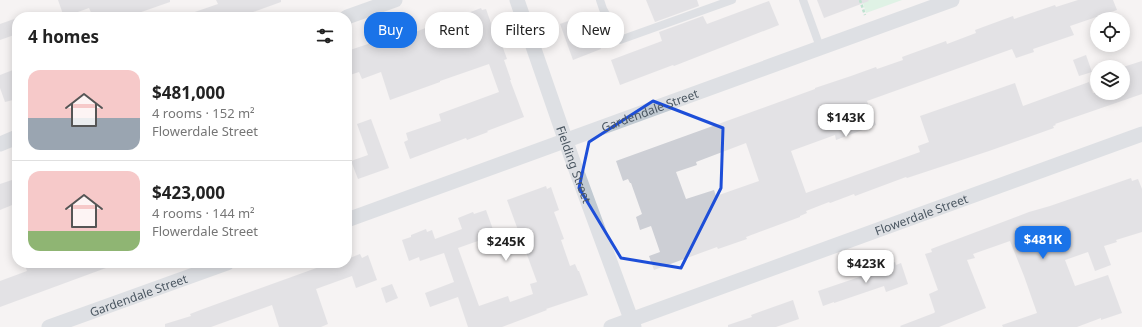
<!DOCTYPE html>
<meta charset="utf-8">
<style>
:root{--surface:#fff;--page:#f6f6f6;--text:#222;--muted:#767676;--line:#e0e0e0;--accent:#1a73e8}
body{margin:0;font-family:"Noto Sans",sans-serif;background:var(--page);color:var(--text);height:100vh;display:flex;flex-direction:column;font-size:15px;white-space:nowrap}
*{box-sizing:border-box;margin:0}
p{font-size:13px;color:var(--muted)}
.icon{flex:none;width:22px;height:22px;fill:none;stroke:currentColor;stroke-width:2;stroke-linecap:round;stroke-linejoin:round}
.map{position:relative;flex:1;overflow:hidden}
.sheet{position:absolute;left:12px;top:12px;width:340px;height:256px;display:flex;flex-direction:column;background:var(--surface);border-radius:16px;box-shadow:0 2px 10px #0003}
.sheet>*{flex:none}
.hud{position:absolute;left:364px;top:12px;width:380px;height:36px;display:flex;gap:8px}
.buttons{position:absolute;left:1090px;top:12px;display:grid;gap:8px}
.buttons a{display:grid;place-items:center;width:40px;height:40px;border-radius:50%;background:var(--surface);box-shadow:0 2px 10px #0003;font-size:20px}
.price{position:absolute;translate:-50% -34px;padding:0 9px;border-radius:8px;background:#fff;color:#222;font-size:13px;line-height:26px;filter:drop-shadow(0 1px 2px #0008)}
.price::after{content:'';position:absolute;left:50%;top:24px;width:12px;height:9px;margin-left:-6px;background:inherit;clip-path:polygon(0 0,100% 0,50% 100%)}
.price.selected{background:var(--accent);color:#fff}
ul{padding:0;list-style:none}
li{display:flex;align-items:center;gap:12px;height:100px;padding:0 16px}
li+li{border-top:1px solid var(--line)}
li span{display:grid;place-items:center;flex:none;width:112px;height:80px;border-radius:12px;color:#555}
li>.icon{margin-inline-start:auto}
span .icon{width:48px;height:48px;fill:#fffc;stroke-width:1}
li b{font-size:17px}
h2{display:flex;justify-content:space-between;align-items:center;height:48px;padding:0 16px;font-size:17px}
.tag{padding:0 14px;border-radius:16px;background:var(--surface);box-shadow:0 2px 10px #0003;font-size:14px;line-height:36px}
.tag.selected{background:var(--accent);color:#fff}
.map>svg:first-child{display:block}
</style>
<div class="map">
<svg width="1142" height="327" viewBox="0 0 1142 327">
<rect width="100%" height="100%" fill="#f5f3f3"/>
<path fill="#c3f1d5" d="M862,0H902L866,13Z"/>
<g fill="#cdcfd5" fill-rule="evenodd">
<path d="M58,0H170V2L127,17H93L89,8L64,17Z"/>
<path d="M216,0H281V2L239,17H187L186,15L218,4Z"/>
<path d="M646,0H697L699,6L655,22Z"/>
<path d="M817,0H868L869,1L824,18Z"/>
<path d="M1078,0H1113L1117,10L1070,26L1074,35L1033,49L1034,52L1016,58L1012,49L867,101L876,125L836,140L835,135L791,151L806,193L920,152L918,146L929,142L920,116L1015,83L1023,106L1089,82L1093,93H1123V67L1142,61V94L1055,124L1056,125L1053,126L1054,128L989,151L907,178L906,177L855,196L854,194L830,203L829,202L806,211L807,213L800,216V217L746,237L747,239L718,249L717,247L654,270L649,256L660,252L651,226L640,230L636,217L642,214L631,183H630L628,179L623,181L616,161L815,89V88L851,76L876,67L877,69L903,60L902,57L946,41L947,44L976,33L975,30L1013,16L1014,19L1055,5L1056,7ZM746,143L759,181L716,196L714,190L686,199L676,172L697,165L696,162Z"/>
<path d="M769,1L779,25L674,66L673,65L620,85L611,60L662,41L659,32L703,16L707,24Z"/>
<path d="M481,8L482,10L486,9L499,46L502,45L507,59L504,60L511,80H510L524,117L487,131L488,132L467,140L466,138L410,159L404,142L408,140L406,133L441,121L439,114L499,92L489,64L440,81V82L390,100L381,72L362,79L359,72L347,76V51L377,41L378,43L404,34L405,36L441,22L442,25L468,15V13Z"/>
<path d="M587,14L601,49L573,60L560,24Z"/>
<path d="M17,18V34L0,40V24Z"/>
<path d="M1086,55L1092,72L1079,76L1073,60Z"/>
<path d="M13,70L17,82V99L5,102L0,88V75Z"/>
<path d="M371,119L389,168L358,179L351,161L368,155L357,124Z"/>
<path d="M1131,178L1132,181L1138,179L1142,189V232L1116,240L1117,242L1104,246L1111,265L1095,271L1088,252L1065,260L1075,286L1108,275L1122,313L1101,320V318L1077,327H1003L1002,325L1037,313L1024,276L1010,241L973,254L975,258L967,260L986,308L939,327H901L900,326L934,313L935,312L929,294L938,290L925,254L932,252L931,249L1029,212L1050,206Z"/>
<path d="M12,180L17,195V203L0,210V184Z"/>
<path d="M546,186L547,189L551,187L559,210L554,212L564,239L561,240L570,266L575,264L578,271H579L588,295L546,309L547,310L502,327H468L458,297L430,307L425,293L454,282L444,253L420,261L419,257L409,261L402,240L411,237V235L426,229L427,232L432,230L435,239L462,229L458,218L473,212L474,214L486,210L495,235L458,248L479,306L508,296L510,302L533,294L530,284L537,282L507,200Z"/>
<path d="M360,254L362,258L368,255L377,280L356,288L352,276L316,289L328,324L321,327H279L272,305L211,327H165V324L191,316L190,314L203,309L322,266L321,263H347V259Z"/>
<path d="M895,262L896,265L901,263L908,284L886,292L884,286L834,303V302L823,306L818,291L883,269V267Z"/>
<path d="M24,263H113L114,265L0,307V281L27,271Z"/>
<path d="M392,284L398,298L386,303L381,288Z"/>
<path d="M793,300L799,319L776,327H728V325L752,317L751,315Z"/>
</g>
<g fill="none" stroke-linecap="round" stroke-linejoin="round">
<path stroke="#7ad0a6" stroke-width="2.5" stroke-dasharray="3 2" stroke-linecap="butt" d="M860,0L865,15"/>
<g stroke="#c1cad2" stroke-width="8">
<path d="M600,0L603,9L620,40L732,0"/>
<path d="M803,0L820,47"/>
</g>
<g stroke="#c1cad2" stroke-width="15">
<path id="s1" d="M517,0L571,156L634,327"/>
<path d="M347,17L395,0"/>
<path d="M0,144L17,137"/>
<path id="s2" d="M347,220C549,147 750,73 952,0"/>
<path id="s3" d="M49,327L227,263"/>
<path id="s4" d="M611,327L1142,134"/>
</g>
</g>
<path d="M0 0H1142V327H0ZM653,101L723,128L721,188L681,268L621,258L579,188L589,142Z" fill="#f5f3f3" fill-opacity=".55" fill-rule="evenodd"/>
<path fill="none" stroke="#1d4ed8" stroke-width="3" stroke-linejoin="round" d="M653,101L723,128L721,188L681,268L621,258L579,188L589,142Z"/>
<g text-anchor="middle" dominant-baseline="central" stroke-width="3" stroke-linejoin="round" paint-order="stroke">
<g font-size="12" fill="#4a5661" stroke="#fff">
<text stroke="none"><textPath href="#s2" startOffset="322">Gardendale Street</textPath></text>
<text stroke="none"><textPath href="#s1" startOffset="174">Fielding Street</textPath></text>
<text stroke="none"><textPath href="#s4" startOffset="330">Flowerdale Street</textPath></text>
<text stroke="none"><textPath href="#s3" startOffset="95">Gardendale Street</textPath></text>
</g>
</g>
</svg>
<div class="buttons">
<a><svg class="icon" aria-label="locate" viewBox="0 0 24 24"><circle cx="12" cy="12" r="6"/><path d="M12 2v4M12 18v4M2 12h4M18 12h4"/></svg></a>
<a><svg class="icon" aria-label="layers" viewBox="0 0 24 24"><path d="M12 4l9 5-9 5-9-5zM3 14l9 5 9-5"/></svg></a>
</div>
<b class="price" style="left:846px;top:138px">$143K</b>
<b class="price selected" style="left:1043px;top:260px">$481K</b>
<b class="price" style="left:506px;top:262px">$245K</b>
<b class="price" style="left:866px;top:284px">$423K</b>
<div class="hud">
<a class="tag selected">Buy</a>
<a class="tag">Rent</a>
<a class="tag">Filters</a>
<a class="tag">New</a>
</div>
<section class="sheet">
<h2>4 homes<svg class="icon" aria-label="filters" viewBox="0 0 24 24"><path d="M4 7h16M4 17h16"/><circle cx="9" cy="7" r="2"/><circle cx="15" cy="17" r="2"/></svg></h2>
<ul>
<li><span style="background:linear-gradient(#f6c9c9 60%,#9aa5b1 0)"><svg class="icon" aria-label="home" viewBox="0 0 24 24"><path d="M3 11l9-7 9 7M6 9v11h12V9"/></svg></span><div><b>$481,000</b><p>4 rooms · 152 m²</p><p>Flowerdale Street</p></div></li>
<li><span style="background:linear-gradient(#f6c9c9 75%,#8fb573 0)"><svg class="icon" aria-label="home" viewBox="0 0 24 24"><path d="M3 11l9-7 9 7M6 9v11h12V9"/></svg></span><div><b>$423,000</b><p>4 rooms · 144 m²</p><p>Flowerdale Street</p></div></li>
</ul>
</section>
</div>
